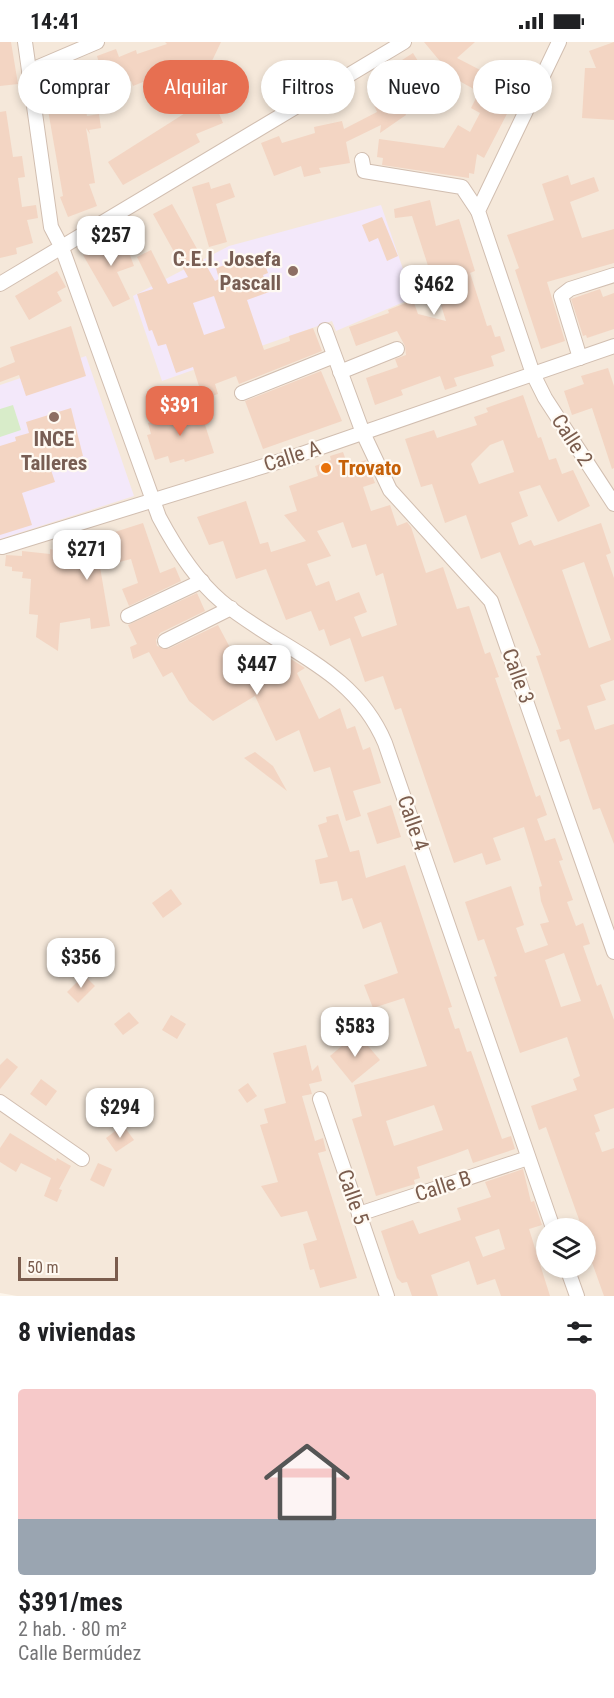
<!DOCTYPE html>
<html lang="es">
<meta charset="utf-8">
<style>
:root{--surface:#fff;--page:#f2f2f2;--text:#202124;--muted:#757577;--line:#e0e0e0;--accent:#e76f51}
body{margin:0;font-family:"Roboto Condensed",sans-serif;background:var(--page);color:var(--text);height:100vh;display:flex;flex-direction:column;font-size:22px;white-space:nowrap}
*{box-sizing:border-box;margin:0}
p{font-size:20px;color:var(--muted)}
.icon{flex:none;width:33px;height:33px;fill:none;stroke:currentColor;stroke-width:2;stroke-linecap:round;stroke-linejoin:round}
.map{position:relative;height:1254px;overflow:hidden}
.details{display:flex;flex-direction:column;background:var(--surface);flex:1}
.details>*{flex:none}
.top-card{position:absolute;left:18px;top:18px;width:579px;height:54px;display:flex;gap:12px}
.fabs{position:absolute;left:536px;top:1176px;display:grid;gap:12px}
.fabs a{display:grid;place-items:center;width:60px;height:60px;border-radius:50%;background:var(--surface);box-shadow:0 3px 9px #0003;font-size:30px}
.scale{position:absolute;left:18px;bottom:15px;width:100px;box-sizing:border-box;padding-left:6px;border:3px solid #7a5c4d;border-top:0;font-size:16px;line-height:21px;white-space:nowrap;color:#7a5c4d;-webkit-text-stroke:4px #fffaf3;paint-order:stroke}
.price{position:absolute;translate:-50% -51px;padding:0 14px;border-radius:12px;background:#fff;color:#222;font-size:20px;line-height:39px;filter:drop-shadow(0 2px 3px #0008)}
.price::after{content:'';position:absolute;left:50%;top:36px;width:18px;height:14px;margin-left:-9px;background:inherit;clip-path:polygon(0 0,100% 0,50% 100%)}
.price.active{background:var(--accent);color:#fff}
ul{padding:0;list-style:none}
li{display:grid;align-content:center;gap:12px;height:318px;padding:0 18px}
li+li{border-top:2px solid var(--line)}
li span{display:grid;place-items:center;height:186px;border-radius:6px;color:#555}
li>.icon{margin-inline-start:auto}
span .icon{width:108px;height:108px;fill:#fffc;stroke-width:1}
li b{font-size:26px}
h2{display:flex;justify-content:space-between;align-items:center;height:72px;padding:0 18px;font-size:26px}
.tag{padding:0 21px;border-radius:27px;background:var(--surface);box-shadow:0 3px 9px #0003;font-size:21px;line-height:54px}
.tag.active{background:var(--accent);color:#fff}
.status{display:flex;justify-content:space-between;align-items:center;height:42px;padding:0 30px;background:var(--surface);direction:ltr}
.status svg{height:16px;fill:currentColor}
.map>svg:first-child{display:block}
</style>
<div class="status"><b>14:41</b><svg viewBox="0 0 49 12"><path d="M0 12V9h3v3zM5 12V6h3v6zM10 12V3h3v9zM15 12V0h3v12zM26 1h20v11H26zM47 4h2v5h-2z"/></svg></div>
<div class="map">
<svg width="614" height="1254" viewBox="0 0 614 1254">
<rect width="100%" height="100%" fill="#fdf6ec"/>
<path fill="#f5e8da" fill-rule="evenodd" d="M0,0H614V1254H17L0,1251ZM546,1186H585V1226H546Z"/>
<g fill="#f3e8fa">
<path d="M381,163L413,256L336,289L332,279L162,339L133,254L229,204Z"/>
<path d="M86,314L134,454L0,497V343Z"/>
</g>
<path fill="#d8ecc9" d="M13,363L21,388L0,395V367Z"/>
<g fill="#f3d5c3" fill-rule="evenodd">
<path d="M0,0H11L18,42L0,44Z"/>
<path d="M165,0H221L211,21L219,40L208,45L223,81L196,92L200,100L123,143L108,120L190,68L187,62L178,65L169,38L162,40L160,33L133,44L131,39L83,54L87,74L99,72L101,86L89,88L90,92L86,86L95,141L89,142L97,164L68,175L60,155L63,154L48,68L54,67L48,42L101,27L97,14L116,7L119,15L136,8L137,12L167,2Z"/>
<path d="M424,0H475L457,16L488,32L492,24L523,41L484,116L477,112L474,132L469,131V136L382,123L383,116L377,115L379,97L444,106L458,83L470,90L480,71L471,66L479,50L454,36Z"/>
<path d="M614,0V78L582,76L585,26H596L589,9Z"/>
<path d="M413,11L437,50L405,70L406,73L380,91L381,83L346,100L350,121L319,126L321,131L304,135L301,124L274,134L261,101L279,94L282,101L315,91L314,85L342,79L344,87L377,70L367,47L384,37L382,34L390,30L388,27Z"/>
<path d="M6,69L13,115L22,114L25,135L18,136L22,165L36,163L38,176L27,178L33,201L16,206L17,212L0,216V70Z"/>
<path d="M568,133L571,143L594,135L599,149L570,160L582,196L614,187V221L547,240L565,299L541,307L515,228L519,226L507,193L554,178L542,142Z"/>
<path d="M209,140L211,147L230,141L235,155L216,162L227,200L209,205L192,145Z"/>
<path d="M430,158L436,184L459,177L475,229L470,231L487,284L491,283L495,295L500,294L505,309L491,314L494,324L454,336L457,344L445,348L440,334L401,348L403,353L375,363L366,336L398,325L395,317L406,313L405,304L397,289L356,304L349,285L389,271L388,268L413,258L418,272L446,279L441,263L452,259L446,238L413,248L409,236L430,230L412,174L395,176L394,167Z"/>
<path d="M172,162L215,239L219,237L216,226L261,211L268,231L263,233L269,250L247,258L264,308L290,299L289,294L313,286L322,309L239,342L236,334L215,342L218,352L203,357L193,325L176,331L166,302L158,304L152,288L149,289L137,252L153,247L137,215L151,208L168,242L188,235L153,172ZM214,254L225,286L204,293L193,261Z"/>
<path d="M382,175L398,214L387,219L378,196L369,200L362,183Z"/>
<path d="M121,189L134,224L117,230L130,257L113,265L83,213L109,201L106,195Z"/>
<path d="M57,229L66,245L57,250L62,259L29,278L15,254Z"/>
<path d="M600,247L603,255L614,251V287L587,296L586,293L583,294L571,257Z"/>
<path d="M71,284L86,334L26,354L19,333L0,340V326L15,320L10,305Z"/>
<path d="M608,326L614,344V426L612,427L592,366L572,373L564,349L584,342L581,334Z"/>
<path d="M321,329L342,379L263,407L245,359Z"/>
<path d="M523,353L538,396L541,395L549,418L556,416L562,432L573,428L590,464L558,480L540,443L519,450L528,474L511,481L519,503L531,498L534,504L601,481L611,511L606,513L614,536V638L600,643L606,658L587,664L595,688L614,682V802L600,766L593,768L569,697L560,700L556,688L561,687L536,614L541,613L500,510L481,517L466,473L445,481L432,442L421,445L405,397L434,388L437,396L477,383L474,375L488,370L486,366ZM503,398L514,430L479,442L471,422L490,403ZM584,520L611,598L589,606L562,528Z"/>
<path d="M199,364L214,411L185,420L184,417L170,421L168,414L155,418L147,393L151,392L148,381Z"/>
<path d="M71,366L83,414L50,425L55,440L22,451L32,483L0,493V404L16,399L15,395L29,391L26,380Z"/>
<path d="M343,410L348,424L366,418L375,441L363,445L371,469L390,463L397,484L407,480L411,485L426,531L443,525L457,567L469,564L485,612L490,610L499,635L495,636L536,755L540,753L547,773L537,777L545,799L555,796L563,818L559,819L573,858L567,860L576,884L583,881L590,902L583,904L597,944L601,942L614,978V1066L594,1073L600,1089L595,1091L602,1110L614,1106V1254H604L585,1201V1186H582L546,1085L539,1088L531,1064L577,1048L573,1037L580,1034L567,995L520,1011L494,935L497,934L484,897L478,899L465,860L511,844L524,883L516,886L525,911L548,903L540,882L549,880L541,859L539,845L542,844L524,785L493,796L501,818L486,823L482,811L454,821L401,666L395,668L383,634L365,640L350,596L330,604L324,587L319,589L311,569L286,578L266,527L236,537L223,499L209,503L197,475L246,459L260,502L268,500L271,510L306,499L284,473L297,469L289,444L318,434L315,424L331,418L330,414ZM343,480L352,506L366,502L376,534L383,531L397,583L362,595L354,575L367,570L359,550L336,559L329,539L316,544L307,522L331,514L317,489ZM564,911L581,959L561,965L545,918Z"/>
<path d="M143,481L160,531L175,525L181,539L129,564L122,547L138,541L131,517L100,525L110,584L91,587L90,576L60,581L58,609L36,595L38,573L29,572L31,537L22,536L23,530L12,529V525L5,524L6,513L22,514V509L50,512V507L67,511L101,507L99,495Z"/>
<path d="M197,551L205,569L160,591L156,598L157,604L168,607L218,583L235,615L257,603L272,628L291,617L305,626L297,631L319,677L340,666L347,687L355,684L363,708L370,705L381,741L353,749L361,774L346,779L330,725L314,730L299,688L276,699L255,654L213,679L189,659L172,630L163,635L149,610L133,617L130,605L137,602L128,583Z"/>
<path d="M255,710L273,724L287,749L244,716Z"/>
<path d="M391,763L401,795L377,802L367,771Z"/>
<path d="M338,772L350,810L359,808L366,836L405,823L452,965L448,966L455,987L459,986L467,1010L471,1009L502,1097L511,1094L515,1107L473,1121L468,1107L452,1113L417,1125L420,1136L414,1138L415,1142L376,1154L352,1077L362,1074L354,1043L427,1024L404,956L373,966L364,943L398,931L381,880L363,887L352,856L342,859L337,839L320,842L315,818L328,815L318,783L327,780L326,775ZM434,1063L443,1088L394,1104L386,1079Z"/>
<path d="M171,847L182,862L163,876L152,861Z"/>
<path d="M84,933L95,944L78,961L67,950Z"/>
<path d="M129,970L139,981L123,993L114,982Z"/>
<path d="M171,973L186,982L177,997L162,988Z"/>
<path d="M357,991L380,1018L352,1041L330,1014Z"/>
<path d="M306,1003L312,1029L318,1023L322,1039L309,1042L312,1052L302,1054L315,1099L323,1096L326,1109L318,1111L357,1236L320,1246L314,1227L310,1228L303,1202L317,1198L307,1169L281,1175L261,1144L278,1140L260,1083L268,1081L264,1067L286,1061L273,1011Z"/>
<path d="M7,1016L18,1025L0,1047V1023Z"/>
<path d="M41,1037L57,1049L46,1064L30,1052Z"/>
<path d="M248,1041L257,1054L247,1061L238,1048Z"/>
<path d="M125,1051L137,1059L128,1072L116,1064Z"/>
<path d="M123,1083L134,1098L116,1110L106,1096Z"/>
<path d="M10,1091L56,1119L57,1116L71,1124L59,1147L62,1148L57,1160L44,1154L51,1136L21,1121L16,1130L0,1120V1106Z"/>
<path d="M98,1121L112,1127L104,1145L90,1138Z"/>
<path d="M523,1127L531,1160L534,1159L542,1183L529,1187L550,1254H501L495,1237L477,1243L469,1219L431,1233L438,1254H412L407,1240L402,1241L397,1236L381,1189L413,1178L419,1192L461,1178L457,1166L491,1155L485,1140ZM499,1187L505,1207L483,1215L475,1195Z"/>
</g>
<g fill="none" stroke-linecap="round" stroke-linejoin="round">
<g stroke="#d1beb0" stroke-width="16">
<g id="minor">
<path d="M25,0L51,185L62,206L159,475C175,505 195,537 221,559C278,607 353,625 385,701L553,1186"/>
<path d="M559,0L478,169L533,332L545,356L614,462"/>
<path d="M29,29L97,0"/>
<path d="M362,118L364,129L462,145L478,169"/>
<path d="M0,242L404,0"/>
<path d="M325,288L363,391L390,448L491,559L614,910"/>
<path d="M580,316L561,254L570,247L614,233"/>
<path d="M340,330L397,307"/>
<path d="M242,351L334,314"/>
<path d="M2,505L287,417L614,304"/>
<path d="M128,574L202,539"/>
<path d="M165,599L231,566"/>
<path d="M320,1057L387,1254"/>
<path d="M0,1060L82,1117"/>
<path d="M359,1172L528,1116"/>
<path d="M567,1226L577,1254"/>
</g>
</g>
<use href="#minor" stroke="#fff" stroke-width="14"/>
</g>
<g fill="#8d6e63" stroke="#fffaf3" stroke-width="2">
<circle cx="293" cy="229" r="6"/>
<circle cx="54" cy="375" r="6"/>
</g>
<circle fill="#e8710a" stroke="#fffaf3" stroke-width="2" cx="326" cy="426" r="6"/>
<g text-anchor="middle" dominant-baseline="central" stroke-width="4.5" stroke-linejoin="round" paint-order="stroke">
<g font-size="21" font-weight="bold" fill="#785e54" stroke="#fffaf3" text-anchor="end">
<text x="281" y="217">C.E.I. Josefa<tspan x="281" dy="24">Pascall</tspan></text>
<text x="54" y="397" text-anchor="middle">INCE<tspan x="54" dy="24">Talleres</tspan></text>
</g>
<g font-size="21" fill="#7a5c4d" stroke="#fffaf3">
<text transform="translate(572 398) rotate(57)">Calle 2</text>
<text transform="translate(292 414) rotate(-18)">Calle A</text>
<text transform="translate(518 634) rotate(70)">Calle 3</text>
<text transform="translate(413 781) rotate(71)">Calle 4</text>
<text transform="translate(443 1144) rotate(-18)">Calle B</text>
<text transform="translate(353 1155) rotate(71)">Calle 5</text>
</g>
<g font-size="21" font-weight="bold" fill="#c56008" stroke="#fffaf3" text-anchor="start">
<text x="338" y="426">Trovato</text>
</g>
</g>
</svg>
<div class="fabs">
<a><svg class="icon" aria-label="layers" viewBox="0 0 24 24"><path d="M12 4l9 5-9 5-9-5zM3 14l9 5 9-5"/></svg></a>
</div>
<div class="scale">50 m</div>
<b class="price" style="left:111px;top:225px">$257</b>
<b class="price" style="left:434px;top:274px">$462</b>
<b class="price active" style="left:180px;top:395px">$391</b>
<b class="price" style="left:87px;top:539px">$271</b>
<b class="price" style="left:257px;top:654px">$447</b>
<b class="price" style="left:81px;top:947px">$356</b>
<b class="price" style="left:355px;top:1016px">$583</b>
<b class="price" style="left:120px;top:1097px">$294</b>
<div class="top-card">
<a class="tag">Comprar</a>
<a class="tag active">Alquilar</a>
<a class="tag">Filtros</a>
<a class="tag">Nuevo</a>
<a class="tag">Piso</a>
</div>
</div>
<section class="details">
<h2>8 viviendas<svg class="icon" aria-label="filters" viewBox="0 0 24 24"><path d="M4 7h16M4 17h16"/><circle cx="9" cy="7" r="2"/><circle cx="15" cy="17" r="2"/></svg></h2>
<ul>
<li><span style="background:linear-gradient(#f6c9c9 70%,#9aa5b1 0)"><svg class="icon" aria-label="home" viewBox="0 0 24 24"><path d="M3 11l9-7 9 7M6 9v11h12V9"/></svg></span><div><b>$391/mes</b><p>2 hab. · 80 m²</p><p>Calle Bermúdez</p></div></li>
</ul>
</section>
